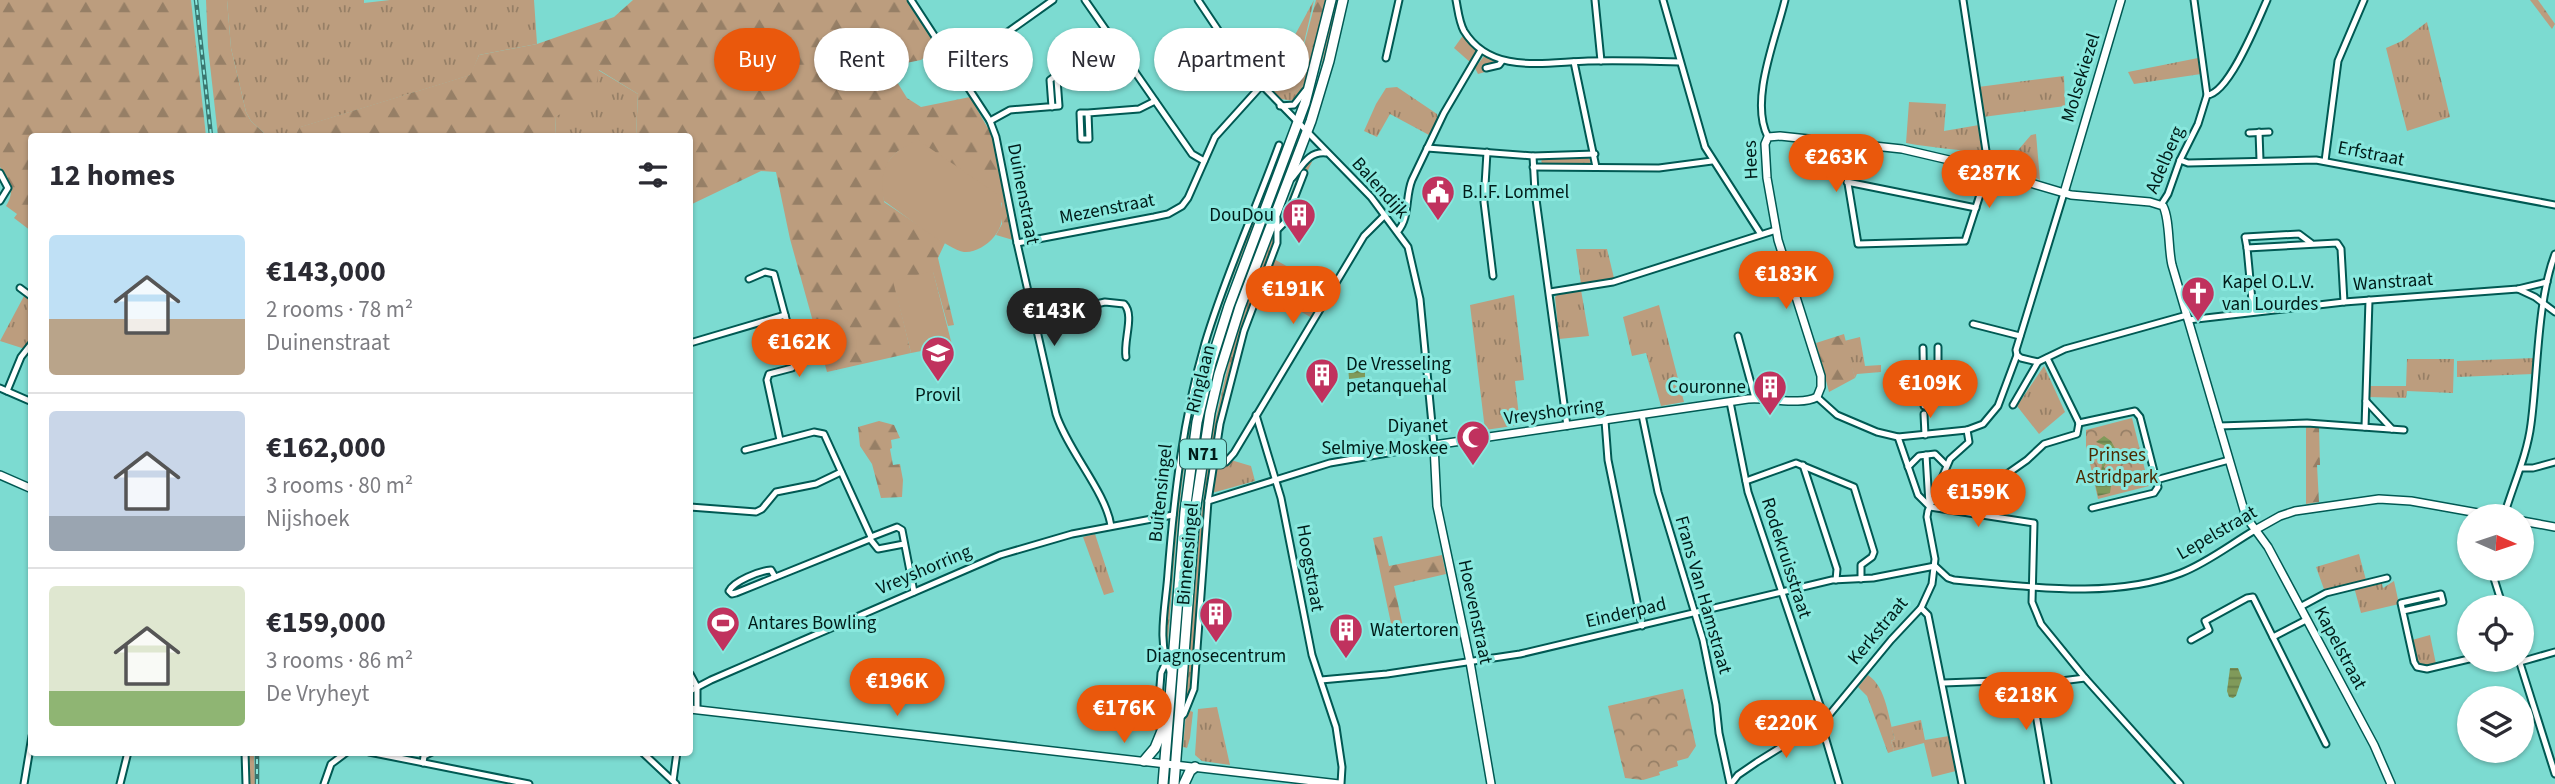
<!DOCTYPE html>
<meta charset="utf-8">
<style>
:root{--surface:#fff;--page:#f2f2f3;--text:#2b2b33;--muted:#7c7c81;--line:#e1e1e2;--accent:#ea580c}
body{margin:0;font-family:"Source Sans 3",sans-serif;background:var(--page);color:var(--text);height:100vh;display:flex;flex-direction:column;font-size:26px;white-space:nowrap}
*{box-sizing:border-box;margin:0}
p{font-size:23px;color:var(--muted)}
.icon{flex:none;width:38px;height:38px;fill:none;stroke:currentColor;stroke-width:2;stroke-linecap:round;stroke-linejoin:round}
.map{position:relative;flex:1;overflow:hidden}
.side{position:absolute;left:28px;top:133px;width:665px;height:623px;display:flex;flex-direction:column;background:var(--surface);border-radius:7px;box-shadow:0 2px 5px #0004}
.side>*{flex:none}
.guide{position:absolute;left:714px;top:28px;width:665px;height:63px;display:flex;gap:14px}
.needle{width:46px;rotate:93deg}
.buttons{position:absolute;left:2457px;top:504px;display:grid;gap:14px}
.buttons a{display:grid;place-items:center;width:77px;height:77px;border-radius:50%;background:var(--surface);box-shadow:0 2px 5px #0004;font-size:35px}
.price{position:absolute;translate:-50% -60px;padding:0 16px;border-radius:24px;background:var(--accent);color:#fff;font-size:23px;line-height:46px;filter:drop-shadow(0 2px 4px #0008)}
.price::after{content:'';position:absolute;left:50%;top:42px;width:21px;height:16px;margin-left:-10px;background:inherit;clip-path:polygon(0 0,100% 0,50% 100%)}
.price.current{background:#222;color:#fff}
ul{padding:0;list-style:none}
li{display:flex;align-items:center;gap:21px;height:175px;padding:0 21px}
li+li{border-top:2px solid var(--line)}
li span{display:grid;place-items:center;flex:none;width:196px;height:140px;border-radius:7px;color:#555}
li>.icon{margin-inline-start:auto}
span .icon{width:84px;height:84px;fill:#fffc;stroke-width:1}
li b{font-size:30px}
h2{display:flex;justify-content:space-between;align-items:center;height:84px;padding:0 21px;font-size:30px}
.chip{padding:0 24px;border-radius:32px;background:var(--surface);box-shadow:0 2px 5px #0004;font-size:24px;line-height:63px}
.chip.current{background:var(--accent);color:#fff}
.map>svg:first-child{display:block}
</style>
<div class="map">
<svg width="2555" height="784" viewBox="0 0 2555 784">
<defs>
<pattern id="grass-tufts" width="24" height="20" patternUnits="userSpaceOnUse" patternTransform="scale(1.75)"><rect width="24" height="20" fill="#bc9d7e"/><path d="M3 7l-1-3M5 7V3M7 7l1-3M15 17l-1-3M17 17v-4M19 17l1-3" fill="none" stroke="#967f66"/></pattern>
<pattern id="forest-firs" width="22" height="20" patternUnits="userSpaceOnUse" patternTransform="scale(1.75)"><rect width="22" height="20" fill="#bc9d7e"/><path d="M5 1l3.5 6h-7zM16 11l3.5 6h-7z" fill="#967f66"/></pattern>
<pattern id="park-crowns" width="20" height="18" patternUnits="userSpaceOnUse" patternTransform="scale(1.75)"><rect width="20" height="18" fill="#bc9d7e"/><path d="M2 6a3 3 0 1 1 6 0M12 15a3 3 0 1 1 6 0" fill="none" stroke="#967f66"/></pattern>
<pattern id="water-rules" width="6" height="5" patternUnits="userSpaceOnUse" patternTransform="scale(1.75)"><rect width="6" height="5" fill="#809a5a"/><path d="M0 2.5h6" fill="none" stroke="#667d4a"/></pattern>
</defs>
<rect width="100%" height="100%" fill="#7cdbd1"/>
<g fill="url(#grass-tufts)">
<path d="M227,0H364V3L390,0H534L537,44L479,55L471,75L301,127L295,136H267L251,121L246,112L231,48Z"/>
<path d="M1314,0L1292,93L1305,84L1294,101L1281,99L1266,84L1282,70L1275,60L1290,44Z"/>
<path d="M1335,0H1339L1310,114L1308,113L1320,72Z"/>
<path d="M2427,22L2450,117L2407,131L2386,48L2402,41Z"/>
<path d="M1464,34L1476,49L1471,63L1454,48Z"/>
<path d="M1484,56L1498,61L1497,64L1485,67V72L1478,74L1475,68Z"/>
<path d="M2198,58L2201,74L2134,84L2128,72Z"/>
<path d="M598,70L638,94L636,136H555L556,116Z"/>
<path d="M2064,76L2065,106L1983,117L1978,87Z"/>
<path d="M1397,87L1437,114L1438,118L1429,135L1390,114L1377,137L1364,131L1376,104L1386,88Z"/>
<path d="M1909,102L1946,104L1944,131L1979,125L1983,153C1957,149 1932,148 1906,143Z"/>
<path d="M2036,134L2040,180L2007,163L2031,135Z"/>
<path d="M1296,143L1297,145L1206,416L1173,745C1181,633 1179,518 1204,408C1224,317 1262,230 1296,143Z"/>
<path d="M1587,157L1591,161L1588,165H1543L1541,161L1545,158Z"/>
<path d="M1310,160L1312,162L1307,172L1303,171L1284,220L1280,221L1299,173Z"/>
<path d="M1273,176C1273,185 1262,204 1258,215C1242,254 1225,294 1212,335C1182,434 1176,537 1168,640L1169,658L1165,645C1171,578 1172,510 1184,444C1199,354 1233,270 1266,186Z"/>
<path d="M1274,234L1275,243C1245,316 1220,390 1209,468C1200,540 1197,614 1191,686L1185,701L1200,525L1211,438L1231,353L1254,284Z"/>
<path d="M1576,249H1607L1614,278L1581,284Z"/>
<path d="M1274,259L1329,290L1312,318L1262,289Z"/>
<path d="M1581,290L1589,336L1559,339L1555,297L1558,294Z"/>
<path d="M1514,295L1524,380L1515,381L1520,425L1485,430L1470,305Z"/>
<path d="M24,296L31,300V339L25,349L0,341Z"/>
<path d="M1659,305L1684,402L1661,406L1646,353L1632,356L1623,317Z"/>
<path d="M1860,337L1865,366L1881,365V372L1857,374L1855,378L1844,341Z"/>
<path d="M2535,358L2533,374L2457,377V361Z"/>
<path d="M2407,359H2454L2453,393L2407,391L2406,398L2368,397L2369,386H2406Z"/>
<path d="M2044,366L2065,412L2039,434L2017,406Z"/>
<path d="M1231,460L1251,466L1255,481L1212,493L1215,468Z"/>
<path d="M1095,534L1114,592L1104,595L1083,537Z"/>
<path d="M2359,554L2366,580L2325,592L2316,567Z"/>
<path d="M2381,580L2383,588L2394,581L2399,604L2361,613L2354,587Z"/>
<path d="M2430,635L2436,664L2424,667L2416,661L2412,640Z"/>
<path d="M1217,707L1230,765L1202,761L1195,755L1198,709Z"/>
<path d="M1188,710L1193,712L1190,738L1187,748L1183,747L1186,712Z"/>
<path d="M1921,720L1925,740L1949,736L1956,771L1932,777L1924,743L1894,751L1891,741L1895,739L1891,727Z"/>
<path d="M248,753H254L255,784H249Z"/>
</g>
<g fill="url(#forest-firs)">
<path d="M0,0H191L206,136H32L31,231L14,218L17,214L6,206C16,191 9,181 0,167Z"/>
<path d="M206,0H227L231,48L246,112L251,121L267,136H218L208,47Z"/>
<path d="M633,0H908L937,47L921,60L906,63L897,82L907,98L921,107L970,97L993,137L1013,240L996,235L1002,224V203L912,145C882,154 883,176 884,202L945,243L938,258L954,325L948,326L933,272L894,282L911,353L827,372L790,239L776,172L761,171L690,205V136H636L638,94L599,70L593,102L556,116L555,136H295L300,127L470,75L479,55L537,44L614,17Z"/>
<path d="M1316,0H1325L1305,84L1291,94Z"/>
<path d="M2530,0H2538L2555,24L2552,29Z"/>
<path d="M1844,334L1855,378L1829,392L1816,343Z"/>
<path d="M879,421L894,425L900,438L891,440L892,448L890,449L893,465L900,464L903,480L902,497L881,498L872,464L860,446L858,427Z"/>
<path d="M2306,426H2319L2320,465H2317L2319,502L2306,504Z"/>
<path d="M1382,536L1389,566L1442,555L1446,574L1394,586L1404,631L1393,633L1373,538Z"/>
</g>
<g fill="url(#park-crowns)">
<path d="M2132,418L2149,486L2098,499L2086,446V430Z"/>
<path d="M1868,675C1887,688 1888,718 1895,739L1891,741L1894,751L1888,753L1867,696L1858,687Z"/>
<path d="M1683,689L1696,746L1688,758L1677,761L1678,766L1659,772L1660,775L1643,780L1625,778L1608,706Z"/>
</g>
<g fill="#bc9d7e">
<path d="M915,138L1000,196C1003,211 1005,225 993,238C987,245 975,253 964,252C949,250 900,212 884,201C880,181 882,161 901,149C908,145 911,146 915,138Z"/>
<path d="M933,271L952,345L911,353L893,281Z"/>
<path d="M1314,373L1336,375L1334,389L1313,387Z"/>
</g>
<g fill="url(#water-rules)">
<path d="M1348,366H1365V377L1349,379Z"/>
<path d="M2104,436L2111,441L2116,450L2114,460L2107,462L2104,467L2112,479L2110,493L2098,496L2095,483L2100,480L2102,464L2110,453L2106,446L2096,442Z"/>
<path d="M2230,668H2238L2242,678L2236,696L2233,698L2229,697L2227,691Z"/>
</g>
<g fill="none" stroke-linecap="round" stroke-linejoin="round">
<g stroke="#005953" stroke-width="9">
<g id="minor">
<path d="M911,0L990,121L996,137L1017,243L1056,414C1068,451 1106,492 1111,526"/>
<path d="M1085,0L1192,154L1204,161"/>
<path d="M1198,0L1228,45L1252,75L1371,197L1408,247L1420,299L1434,445L1330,463L1208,501"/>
<path d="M1456,0C1458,10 1459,22 1464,31C1491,75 1545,62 1588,61C1619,60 1650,61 1680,62"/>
<path d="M1595,0L1601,61"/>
<path d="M1663,0L1705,147L1760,233"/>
<path d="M1963,0L1986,151L1982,169"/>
<path d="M1386,58L1399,0"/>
<path d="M1574,62L1596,167"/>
<path d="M1486,68L1499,65L1502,61"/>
<path d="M956,69L1053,0"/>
<path d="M2207,95C2229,94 2258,20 2267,0"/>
<path d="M1280,106L1294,105L1305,91"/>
<path d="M1088,113L1089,139H1081L1080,113H1088L1139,109L1155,101"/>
<path d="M990,121L1010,110L1059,106L1057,79L1054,77L1050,80L1052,107"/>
<path d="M2259,132L2260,160"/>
<path d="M2249,133L2269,132"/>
<path d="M1768,137C1749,101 1776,38 1785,0"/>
<path d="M1841,141L1858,244L1965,241L1988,170"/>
<path d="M1427,148L1533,156L1595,154"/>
<path d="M1487,152L1484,202L1493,276"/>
<path d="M1533,156L1535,192L1567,426"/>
<path d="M2180,160L2188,163L2316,160L2555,205"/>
<path d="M2325,161L2338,61L2364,0"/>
<path d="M1533,167L1659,168L1712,161"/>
<path d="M0,173L8,188L0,201"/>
<path d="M1292,178C1302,167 1308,151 1326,153"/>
<path d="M1847,182L1976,208"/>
<path d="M2161,205L2168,194L2180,160L2198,124L2207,95L2194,0"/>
<path d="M1277,230L1285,222L1304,173"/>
<path d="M1398,231C1410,217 1405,197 1412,180L1444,113L1481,50"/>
<path d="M1017,243L1154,217L1168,214L1182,206L1188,198L1215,137L1261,86"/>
<path d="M2247,248L2245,237L2299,234L2311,243"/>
<path d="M749,279L765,272L774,274L797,360L792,368L769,374L767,380L780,440"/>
<path d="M20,288L32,297"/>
<path d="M2518,289L2535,297L2555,312"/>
<path d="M1550,292L1613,282L1776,230"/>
<path d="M2253,311L2247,248L2337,243L2341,249L2344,302"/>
<path d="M1034,318L1105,302L1124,304C1135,315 1123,341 1126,357"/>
<path d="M2188,320L2344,302L2518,289L2547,282"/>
<path d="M1973,324L2020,336"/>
<path d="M1738,336L1755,398"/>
<path d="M690,343L785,315"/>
<path d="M1923,348L1924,406"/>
<path d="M2017,355L2021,358L2038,362L2065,349L2187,315"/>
<path d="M2047,358L2079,423"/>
<path d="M1924,386L1938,377V347"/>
<path d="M0,388L32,402"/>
<path d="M7,391L21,357L32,343"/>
<path d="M1817,397L1837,415L1877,432L1898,437L1967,430L1983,424L1998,406L2017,355L2016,350L2064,193"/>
<path d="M2366,401L2392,429"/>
<path d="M1730,402L1748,492L1825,720"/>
<path d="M2013,405L2038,362"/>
<path d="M1924,414L1925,435"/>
<path d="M1256,415L1281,498L1312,655L1336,727L1342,767L1341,784"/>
<path d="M1642,415L1658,492L1703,640L1716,705L1719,733L1730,784"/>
<path d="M1605,421L1608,460L1642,626"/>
<path d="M2079,423L2135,411L2140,417L2158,487L2154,493L2092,508"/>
<path d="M2219,426L2307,423L2404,430"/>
<path d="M2365,427L2369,300"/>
<path d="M1898,437L1918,495L1930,507L2034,523L2032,602L2041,624L2085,678L2180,784"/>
<path d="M745,450L814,432L824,434L871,537"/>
<path d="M1926,455L1929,504"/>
<path d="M1213,462H1226L1234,453L1364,236L1385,215"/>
<path d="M1803,465L1837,569L1836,580"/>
<path d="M1908,467L1919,456L1935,454L1946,465"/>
<path d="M2521,468H2533L2555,462"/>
<path d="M2156,480L2229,460"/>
<path d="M1746,481L1796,463L1854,487L1874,552L1872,557L1861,565V579"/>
<path d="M1987,495L1997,481L2027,460L2044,444L2077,434L2079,423"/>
<path d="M690,507L756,512L762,509L776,492L816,484L841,472"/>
<path d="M2504,516C2513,485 2527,456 2531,424C2538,372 2537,301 2555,254"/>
<path d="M904,544L878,549L870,539L871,537L897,527L902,530L914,592"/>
<path d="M1935,566L1948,578L1954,580C2025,586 2112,600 2181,573C2207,563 2231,544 2255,530"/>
<path d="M2491,569L2503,607"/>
<path d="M775,577L771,570C759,571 734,581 729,591L732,594L736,593L870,539"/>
<path d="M2300,607L2326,593L2387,578"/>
<path d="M1921,608L1928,615L1962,784"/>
<path d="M2403,611L2443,602L2441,594L2401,603L2414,662L2417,667L2427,669L2469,659"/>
<path d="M2273,637L2306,620"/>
<path d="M2191,640L2209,630L2205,621L2247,598L2253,597L2326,744"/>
<path d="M2519,660L2555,774"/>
<path d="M2520,662L2555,652"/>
<path d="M1171,673C1156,643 1166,605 1168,573C1174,496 1183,419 1205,343C1225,276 1255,211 1279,145"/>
<path d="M690,674L697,687"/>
<path d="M1321,680L1387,674L1520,654L1832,580L1873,578L1935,566"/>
<path d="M1943,683L2023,680L2045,683L2085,678"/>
<path d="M2035,683L2032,691L2048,784"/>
<path d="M697,687V709"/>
<path d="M690,691L711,680L1000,555L1072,534L1173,515"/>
<path d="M1180,718L1184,714L1194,689L1208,501L1220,424L1244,331L1277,243V218"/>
<path d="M1821,723L1839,784"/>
<path d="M1157,726L1161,673L1166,662"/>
<path d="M245,752L246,784"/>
<path d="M369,752L529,784"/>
<path d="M642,752L676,784"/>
<path d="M423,763L424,756L432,752"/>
<path d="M673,781L677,752"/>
<path d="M24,784L32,736"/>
<path d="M120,784L128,752"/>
<path d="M324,784L331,764L347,752"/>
<path d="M1731,784L1738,775L1757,762L1825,720L1891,640L1921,608L1932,584L1935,559L1927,517L1928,511L1950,459L1969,442L1967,430"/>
</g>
</g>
<g stroke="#005953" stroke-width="10">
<g id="secondary">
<path d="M2064,193L2121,0"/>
<path d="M0,475L32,489"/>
<path d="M2522,521L2555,527"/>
<path d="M2255,530L2280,516L2295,511L2379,499L2411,501L2495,516"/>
<path d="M690,709L1339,784"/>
<path d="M1491,784L1470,662L1437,506L1434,445L1748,399C1769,397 1800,406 1817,397L1821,387V376L1778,240L1767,178L1765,144L1768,137L1780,136L1902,149L1966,164L2071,195L2150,202L2163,206C2170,219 2168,249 2172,265L2246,517L2268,547L2374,745L2391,784"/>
</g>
</g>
<g stroke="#005953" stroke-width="12">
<g id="trunk">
<path d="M1144,761L1155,748L1166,721"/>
<path d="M1163,784L1185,512L1197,422L1211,363L1229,306L1305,103L1331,0"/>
<path d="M1174,784L1195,512L1210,413L1219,374L1240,307L1311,121L1329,61L1343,0"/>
<path d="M1184,784L1190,771L1195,767"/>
</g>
</g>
<use href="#minor" stroke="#fff" stroke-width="5"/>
<use href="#secondary" stroke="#fff" stroke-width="7"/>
<use href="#trunk" stroke="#fff" stroke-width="9"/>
<g stroke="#3a766f" stroke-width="4.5">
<g id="rail">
<path d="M196,0L211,136"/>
<path d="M257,784V752"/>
</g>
</g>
<use href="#rail" stroke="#89e8de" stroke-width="2" stroke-dasharray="5" stroke-linecap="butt"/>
</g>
<defs>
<g id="civic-pin" transform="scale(1.75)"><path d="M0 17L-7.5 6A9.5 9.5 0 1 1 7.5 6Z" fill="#c0325e" stroke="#89e8de"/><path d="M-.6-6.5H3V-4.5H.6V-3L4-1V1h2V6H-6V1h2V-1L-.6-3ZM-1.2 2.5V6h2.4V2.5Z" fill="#fff"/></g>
<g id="building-pin" transform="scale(1.75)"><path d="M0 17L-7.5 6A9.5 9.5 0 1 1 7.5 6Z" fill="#c0325e" stroke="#89e8de"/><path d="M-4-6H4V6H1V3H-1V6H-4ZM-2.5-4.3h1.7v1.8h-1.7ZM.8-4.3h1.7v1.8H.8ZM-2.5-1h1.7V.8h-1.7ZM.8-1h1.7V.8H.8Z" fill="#fff"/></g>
<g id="church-pin" transform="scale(1.75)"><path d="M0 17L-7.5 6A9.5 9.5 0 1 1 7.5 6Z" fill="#c0325e" stroke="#89e8de"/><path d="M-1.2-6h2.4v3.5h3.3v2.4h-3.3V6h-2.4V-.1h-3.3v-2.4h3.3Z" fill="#fff"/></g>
<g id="school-pin" transform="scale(1.75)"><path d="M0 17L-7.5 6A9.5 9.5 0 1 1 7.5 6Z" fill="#c0325e" stroke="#89e8de"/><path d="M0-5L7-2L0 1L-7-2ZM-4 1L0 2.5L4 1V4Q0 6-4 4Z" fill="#fff"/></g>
<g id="mosque-pin" transform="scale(1.75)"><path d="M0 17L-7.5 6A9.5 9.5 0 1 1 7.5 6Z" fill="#c0325e" stroke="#89e8de"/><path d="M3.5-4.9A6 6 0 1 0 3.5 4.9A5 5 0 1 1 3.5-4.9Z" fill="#fff"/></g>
<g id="stadium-pin" transform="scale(1.75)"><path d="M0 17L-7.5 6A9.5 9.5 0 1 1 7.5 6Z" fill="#c0325e" stroke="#89e8de"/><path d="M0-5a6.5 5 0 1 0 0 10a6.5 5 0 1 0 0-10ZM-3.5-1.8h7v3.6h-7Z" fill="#fff"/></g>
</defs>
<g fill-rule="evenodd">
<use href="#civic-pin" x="1438" y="192"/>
<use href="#building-pin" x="1299" y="215"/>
<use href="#church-pin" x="2198" y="293"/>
<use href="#school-pin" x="938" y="353"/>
<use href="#building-pin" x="1322" y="375"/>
<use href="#building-pin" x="1770" y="387"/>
<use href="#mosque-pin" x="1473" y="437"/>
<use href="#building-pin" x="1216" y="614"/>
<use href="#stadium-pin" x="723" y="623"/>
<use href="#building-pin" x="1346" y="630"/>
</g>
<g text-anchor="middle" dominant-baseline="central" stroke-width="6" stroke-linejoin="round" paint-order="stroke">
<rect fill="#89e8de" stroke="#295954" stroke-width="2" x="1180" y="439.5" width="46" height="29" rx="5"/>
<g font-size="18" font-weight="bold" fill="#001c19">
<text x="1203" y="454">N71</text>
</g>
<g font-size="19" fill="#001c19" stroke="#89e8de">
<text transform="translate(2081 78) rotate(-73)">Molsekiezel</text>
<text transform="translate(2371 154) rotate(11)">Erfstraat</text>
<text transform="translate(1751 160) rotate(-93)">Hees</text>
<text transform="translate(2165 160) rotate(-67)">Adelberg</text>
<text transform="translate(1380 188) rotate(48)">Balendijk</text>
<text transform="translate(1023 194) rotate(79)">Duinenstraat</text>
<text transform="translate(1107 209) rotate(-11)">Mezenstraat</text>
<text transform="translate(2393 282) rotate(-4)">Wanstraat</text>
<text transform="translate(1201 379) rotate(-76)">Ringlaan</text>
<text transform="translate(1554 412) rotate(-8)">Vreyshorring</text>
<text transform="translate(1161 493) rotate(-84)">Buitensingel</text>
<text transform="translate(2217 533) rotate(-30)">Lepelstraat</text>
<text transform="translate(1188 554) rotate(-85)">Binnensingel</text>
<text transform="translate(1786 558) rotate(72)">Rodekruisstraat</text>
<text transform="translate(1310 568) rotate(80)">Hoogstraat</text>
<text transform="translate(924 570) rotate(-23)">Vreyshorring</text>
<text transform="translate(1703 595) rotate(74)">Frans Van Hamstraat</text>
<text transform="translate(1475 612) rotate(78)">Hoevenstraat</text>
<text transform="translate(1626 613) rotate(-13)">Einderpad</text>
<text transform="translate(1878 631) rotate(-50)">Kerkstraat</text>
<text transform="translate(2340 648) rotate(62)">Kapelstraat</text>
</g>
<g font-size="19" fill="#001c19" stroke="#89e8de" text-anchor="start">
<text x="1462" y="192">B.I.F. Lommel</text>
<text x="1274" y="215" text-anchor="end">DouDou</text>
<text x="2222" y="282">Kapel O.L.V.<tspan x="2222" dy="22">van Lourdes</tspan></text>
<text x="1346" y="364">De Vresseling<tspan x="1346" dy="22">petanquehal</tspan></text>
<text x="1746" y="387" text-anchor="end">Couronne</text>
<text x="938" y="395" text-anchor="middle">Provil</text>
<text x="1448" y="426" text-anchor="end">Diyanet<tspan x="1448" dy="22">Selmiye Moskee</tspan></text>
<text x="748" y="623">Antares Bowling</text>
<text x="1370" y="630">Watertoren</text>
<text x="1216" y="656" text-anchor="middle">Diagnosecentrum</text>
</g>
<g font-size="19" fill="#4c2a00" stroke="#89e8de">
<text x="2117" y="455">Prinses<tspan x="2117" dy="22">Astridpark</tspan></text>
</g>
</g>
</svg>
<div class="buttons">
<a><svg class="needle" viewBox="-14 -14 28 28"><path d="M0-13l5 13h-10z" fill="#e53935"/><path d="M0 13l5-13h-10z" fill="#7c7c81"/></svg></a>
<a><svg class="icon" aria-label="locate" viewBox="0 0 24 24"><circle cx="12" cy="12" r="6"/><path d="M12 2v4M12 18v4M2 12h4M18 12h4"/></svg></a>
<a><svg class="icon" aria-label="layers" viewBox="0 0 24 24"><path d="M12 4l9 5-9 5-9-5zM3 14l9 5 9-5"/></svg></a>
</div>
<b class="price" style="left:1836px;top:194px">€263K</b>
<b class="price" style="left:1989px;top:210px">€287K</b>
<b class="price" style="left:1786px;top:311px">€183K</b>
<b class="price" style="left:1293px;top:326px">€191K</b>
<b class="price current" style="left:1054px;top:348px">€143K</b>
<b class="price" style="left:799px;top:379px">€162K</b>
<b class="price" style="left:1930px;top:420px">€109K</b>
<b class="price" style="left:1978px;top:529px">€159K</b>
<b class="price" style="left:897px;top:718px">€196K</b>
<b class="price" style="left:2026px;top:732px">€218K</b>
<b class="price" style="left:1124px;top:745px">€176K</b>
<b class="price" style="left:1786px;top:760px">€220K</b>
<div class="guide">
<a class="chip current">Buy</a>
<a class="chip">Rent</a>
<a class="chip">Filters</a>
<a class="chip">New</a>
<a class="chip">Apartment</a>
</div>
<section class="side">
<h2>12 homes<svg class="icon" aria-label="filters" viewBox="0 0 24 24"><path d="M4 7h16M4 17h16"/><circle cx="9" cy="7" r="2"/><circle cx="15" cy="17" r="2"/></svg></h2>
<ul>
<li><span style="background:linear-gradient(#bfe0f5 60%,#b9a48a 0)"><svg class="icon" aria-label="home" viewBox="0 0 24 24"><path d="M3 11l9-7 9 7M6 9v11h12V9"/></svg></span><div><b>€143,000</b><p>2 rooms · 78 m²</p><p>Duinenstraat</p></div></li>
<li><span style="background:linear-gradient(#c9d6e8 75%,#9aa5b1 0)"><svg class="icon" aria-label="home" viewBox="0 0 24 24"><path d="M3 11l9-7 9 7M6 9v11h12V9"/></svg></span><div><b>€162,000</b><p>3 rooms · 80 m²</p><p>Nijshoek</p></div></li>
<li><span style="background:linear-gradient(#dfe7d0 75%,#8fb573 0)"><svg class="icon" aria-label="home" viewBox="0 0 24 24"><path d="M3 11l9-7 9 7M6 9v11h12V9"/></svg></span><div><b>€159,000</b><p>3 rooms · 86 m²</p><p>De Vryheyt</p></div></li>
</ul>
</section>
</div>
